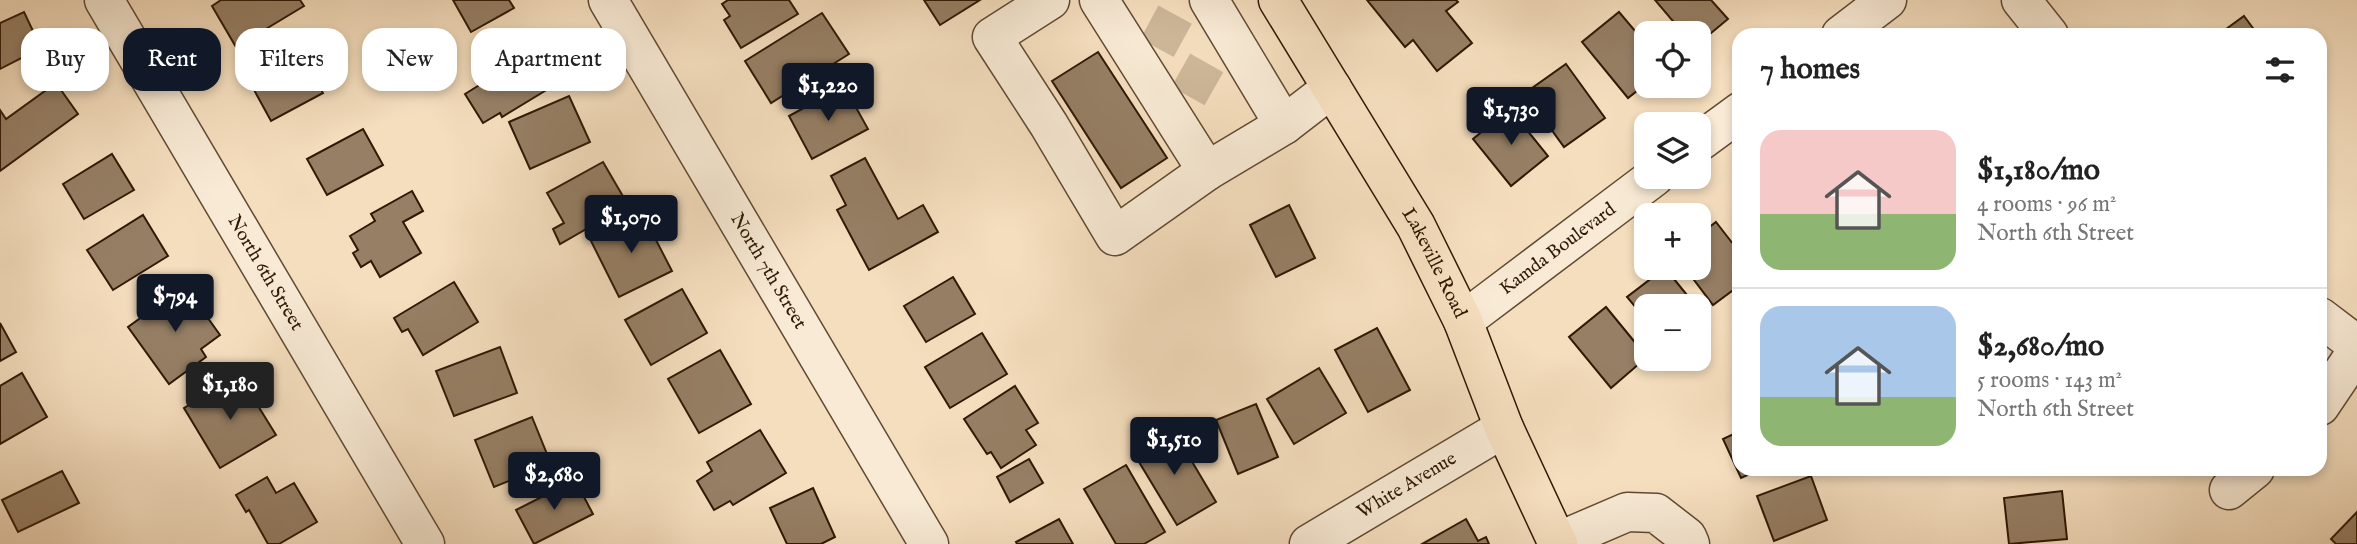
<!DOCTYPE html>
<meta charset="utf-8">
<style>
:root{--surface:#fff;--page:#f2f2f2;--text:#222;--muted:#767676;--line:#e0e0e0;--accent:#111827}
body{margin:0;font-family:"IM FELL English",serif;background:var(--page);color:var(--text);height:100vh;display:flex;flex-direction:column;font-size:26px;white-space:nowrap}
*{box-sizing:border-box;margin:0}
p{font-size:23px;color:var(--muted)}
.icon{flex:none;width:38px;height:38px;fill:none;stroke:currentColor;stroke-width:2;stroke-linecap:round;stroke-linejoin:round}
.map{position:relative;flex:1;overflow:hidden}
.panel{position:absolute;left:1732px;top:28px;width:595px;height:448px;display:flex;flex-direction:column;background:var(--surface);border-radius:21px;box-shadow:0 4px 10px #0003}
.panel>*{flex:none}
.hud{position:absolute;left:21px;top:28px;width:665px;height:63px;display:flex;gap:14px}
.buttons{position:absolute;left:1634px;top:21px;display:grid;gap:14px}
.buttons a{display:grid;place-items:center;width:77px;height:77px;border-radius:14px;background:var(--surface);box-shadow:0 4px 10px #0003;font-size:35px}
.price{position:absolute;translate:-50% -60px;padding:0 16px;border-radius:7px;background:var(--accent);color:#fff;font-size:23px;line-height:46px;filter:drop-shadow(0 2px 4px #0008)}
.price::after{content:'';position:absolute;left:50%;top:42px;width:21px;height:16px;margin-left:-10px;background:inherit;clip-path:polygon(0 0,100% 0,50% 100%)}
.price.current{background:#222;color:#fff}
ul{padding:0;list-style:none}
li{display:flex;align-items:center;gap:21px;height:175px;padding:0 28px}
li+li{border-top:2px solid var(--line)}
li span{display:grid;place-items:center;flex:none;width:196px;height:140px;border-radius:21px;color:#555}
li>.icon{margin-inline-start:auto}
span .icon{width:84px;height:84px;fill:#fffc;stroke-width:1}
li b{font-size:30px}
h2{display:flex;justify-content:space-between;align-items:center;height:84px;padding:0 28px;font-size:30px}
.pill{padding:0 24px;border-radius:21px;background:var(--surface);box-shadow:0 4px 10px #0003;font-size:24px;line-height:63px}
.pill.current{background:var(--accent);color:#fff}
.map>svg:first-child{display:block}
</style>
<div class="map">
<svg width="2357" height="544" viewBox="0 0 2357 544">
<rect width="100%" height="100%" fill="#f5debe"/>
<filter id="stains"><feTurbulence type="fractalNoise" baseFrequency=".00286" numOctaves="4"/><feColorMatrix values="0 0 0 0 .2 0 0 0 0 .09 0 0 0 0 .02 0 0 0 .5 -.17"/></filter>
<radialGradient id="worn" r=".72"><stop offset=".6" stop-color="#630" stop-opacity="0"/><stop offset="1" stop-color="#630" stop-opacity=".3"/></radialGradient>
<g fill="#967f65" stroke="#2f1905" stroke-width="2">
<path d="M221,0H300L304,6L236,47L212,6Z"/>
<path d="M453,0H509L514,8L471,32Z"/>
<path d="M728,0H789L798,14L741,48L724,20L730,16L722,4Z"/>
<path d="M924,0H980L940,25Z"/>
<path d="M1367,0H1456L1458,2L1446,11L1472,43L1437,71L1413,40L1405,47Z"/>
<path d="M1655,0H1711L1728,19L1699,43V33H1683Z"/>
<path d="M24,12L41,48L0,69V23Z"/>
<path d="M1619,12L1647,45V83L1628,98L1582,42Z"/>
<path d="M822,13L849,54L771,103L745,61Z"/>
<path d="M2244,16L2258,35H2218Z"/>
<path d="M534,43L543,58L549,54L556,66L550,69L558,83L502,117L500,113L483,123L465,94L481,84L478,78Z"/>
<path d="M298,48L323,93L271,121L247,77Z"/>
<path d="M1098,52L1167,158L1121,188L1052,81Z"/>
<path d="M1566,64L1605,118L1564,147L1525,93Z"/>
<path d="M56,83L78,114L0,171V110L6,119Z"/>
<path d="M844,86L868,129L812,159L789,116Z"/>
<path d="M569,96L590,142L530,169L509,122Z"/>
<path d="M1510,109L1548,156L1511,186L1473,139Z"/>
<path d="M363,129L383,165L327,195L307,159Z"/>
<path d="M112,154L134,190L84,219L63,184Z"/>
<path d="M865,158L898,219L923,205L938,232L869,270L837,210L846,205L831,176Z"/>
<path d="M603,162L628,205L560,244L553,229L564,223L547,193Z"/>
<path d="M412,191L423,211L403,222L421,253L380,277L371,261L361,267L353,253L358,250L350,236L375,221L371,214Z"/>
<path d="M1289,205L1315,258L1276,277L1250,225Z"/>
<path d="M642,213L672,271L619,297L590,239Z"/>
<path d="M143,215L168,256L113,290L87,250Z"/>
<path d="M1716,222L1740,253V285L1713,305L1685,268H1699V235Z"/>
<path d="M1665,268L1696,306H1647V321L1627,297Z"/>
<path d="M953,277L975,314L926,342L904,306Z"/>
<path d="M454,282L478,322L423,355L408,329L402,332L394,318Z"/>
<path d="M185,286L220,335L201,349L206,357L169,384L128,327Z"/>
<path d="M682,289L707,333L651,365L625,320Z"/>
<path d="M1606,307L1647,357L1611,388L1569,337Z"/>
<path d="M0,323L16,352L0,361Z"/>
<path d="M1377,328L1410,390L1368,412L1335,350Z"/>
<path d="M982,333L1007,374L950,408L925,367Z"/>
<path d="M500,347L517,393L454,416L436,371Z"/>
<path d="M720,350L751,404L699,433L668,379Z"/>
<path d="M1319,368L1346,413L1294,444L1267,399Z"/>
<path d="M22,373L47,417L0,444V386Z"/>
<path d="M239,375L276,435L220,468L184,408Z"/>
<path d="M1015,386L1038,423L1026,430L1036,445L1001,468L991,452L987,454L964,419Z"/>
<path d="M1256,404L1278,457L1238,474L1216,420Z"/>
<path d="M532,417L551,464L494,487L475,440Z"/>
<path d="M1172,428L1216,502L1177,525L1133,452Z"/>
<path d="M760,430L786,473L733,505L730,501L714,510L697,481L712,471L707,462Z"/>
<path d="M1740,431V469H1761L1741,478L1723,439Z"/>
<path d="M1029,459L1043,483L1010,502L997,477Z"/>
<path d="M1126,465L1165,532L1144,544H1116L1084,489Z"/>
<path d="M62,471L79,503L18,532L2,500Z"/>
<path d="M1811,476L1827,520L1774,541L1757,496Z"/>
<path d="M267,477L276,493L294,483L317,522L279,544H268L249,510L246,512L236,495Z"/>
<path d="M575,480L593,514L534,544L516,510Z"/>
<path d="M813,488L835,537L821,544H787L770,508Z"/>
<path d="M2062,491L2067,539L2009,544L2004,498Z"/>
<path d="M2357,512V544H2336L2331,539Z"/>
<path d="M1059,519L1073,544H1017L1016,542Z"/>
<path d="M1466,519L1478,541L1486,537L1489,544H1422Z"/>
</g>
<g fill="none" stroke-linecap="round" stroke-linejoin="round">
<g stroke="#cdb799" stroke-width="38" stroke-dasharray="38 19" stroke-linecap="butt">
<path d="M1157,48L1183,0"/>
<path d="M1188,96L1214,50"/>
</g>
<g stroke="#604a33" stroke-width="41">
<g id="minor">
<path id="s1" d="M104,0L425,544"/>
<path id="s2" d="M608,0L929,544"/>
<path d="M1050,0L992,37L1049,125L1115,236L1207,171"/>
<path d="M1099,0L1207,171L1284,125L1332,88"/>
<path d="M1209,0L1284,125"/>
<path d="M2021,0L2049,35"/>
<path d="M1841,35L1887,0"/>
<path d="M1699,142L1740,112"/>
<path d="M2320,317L2357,345"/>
<path id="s3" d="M1463,321L1654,177"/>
<path d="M2320,406L2357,351"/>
<path d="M2229,490L2255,469"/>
<path d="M1557,542L1627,512L1656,513L1687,537L1690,544"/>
<path id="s4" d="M1309,544L1504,428"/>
</g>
</g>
<g stroke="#2f1905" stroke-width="41">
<g id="major">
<path id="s5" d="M1278,0L1416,226L1463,321L1504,428L1558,544"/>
</g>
</g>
<use href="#minor" stroke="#f8ead5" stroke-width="38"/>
<use href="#major" stroke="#f5debe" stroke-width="38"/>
</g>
<g text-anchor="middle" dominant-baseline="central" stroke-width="7" stroke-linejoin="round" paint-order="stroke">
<g font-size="19" fill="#2f1905" stroke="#f8ead5">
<text stroke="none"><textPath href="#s3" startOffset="119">Kamda Boulevard</textPath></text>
<text stroke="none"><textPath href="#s5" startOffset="306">Lakeville Road</textPath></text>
<text stroke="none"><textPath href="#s1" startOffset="317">North 6th Street</textPath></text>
<text stroke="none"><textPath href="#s2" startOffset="315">North 7th Street</textPath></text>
<text stroke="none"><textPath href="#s4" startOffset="114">White Avenue</textPath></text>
</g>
</g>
<rect width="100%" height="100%" filter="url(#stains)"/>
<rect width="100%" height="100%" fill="url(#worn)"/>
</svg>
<div class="buttons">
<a><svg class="icon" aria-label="locate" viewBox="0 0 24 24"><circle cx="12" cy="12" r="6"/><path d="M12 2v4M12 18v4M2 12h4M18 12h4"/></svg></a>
<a><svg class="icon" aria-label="layers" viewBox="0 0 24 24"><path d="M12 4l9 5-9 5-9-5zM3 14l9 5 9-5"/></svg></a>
<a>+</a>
<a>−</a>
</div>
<b class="price" style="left:828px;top:123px">$1,220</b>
<b class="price" style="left:1511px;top:147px">$1,730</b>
<b class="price" style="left:631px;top:255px">$1,070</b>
<b class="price" style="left:175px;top:334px">$794</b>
<b class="price current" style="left:230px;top:422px">$1,180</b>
<b class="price" style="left:1174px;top:477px">$1,510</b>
<b class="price" style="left:554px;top:512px">$2,680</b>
<div class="hud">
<a class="pill">Buy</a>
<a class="pill current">Rent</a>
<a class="pill">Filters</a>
<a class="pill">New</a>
<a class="pill">Apartment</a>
</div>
<section class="panel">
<h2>7 homes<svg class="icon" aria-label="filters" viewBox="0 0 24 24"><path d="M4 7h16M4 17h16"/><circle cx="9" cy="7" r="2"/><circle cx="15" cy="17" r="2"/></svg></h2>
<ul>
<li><span style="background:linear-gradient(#f6c9c9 60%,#8fb573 0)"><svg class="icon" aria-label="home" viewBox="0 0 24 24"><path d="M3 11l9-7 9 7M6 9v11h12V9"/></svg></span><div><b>$1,180/mo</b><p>4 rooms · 96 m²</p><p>North 6th Street</p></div></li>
<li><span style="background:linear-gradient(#a9c7e8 65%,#8fb573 0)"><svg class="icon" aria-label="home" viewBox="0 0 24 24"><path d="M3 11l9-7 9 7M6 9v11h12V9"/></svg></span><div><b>$2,680/mo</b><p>5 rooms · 143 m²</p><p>North 6th Street</p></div></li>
</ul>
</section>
</div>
